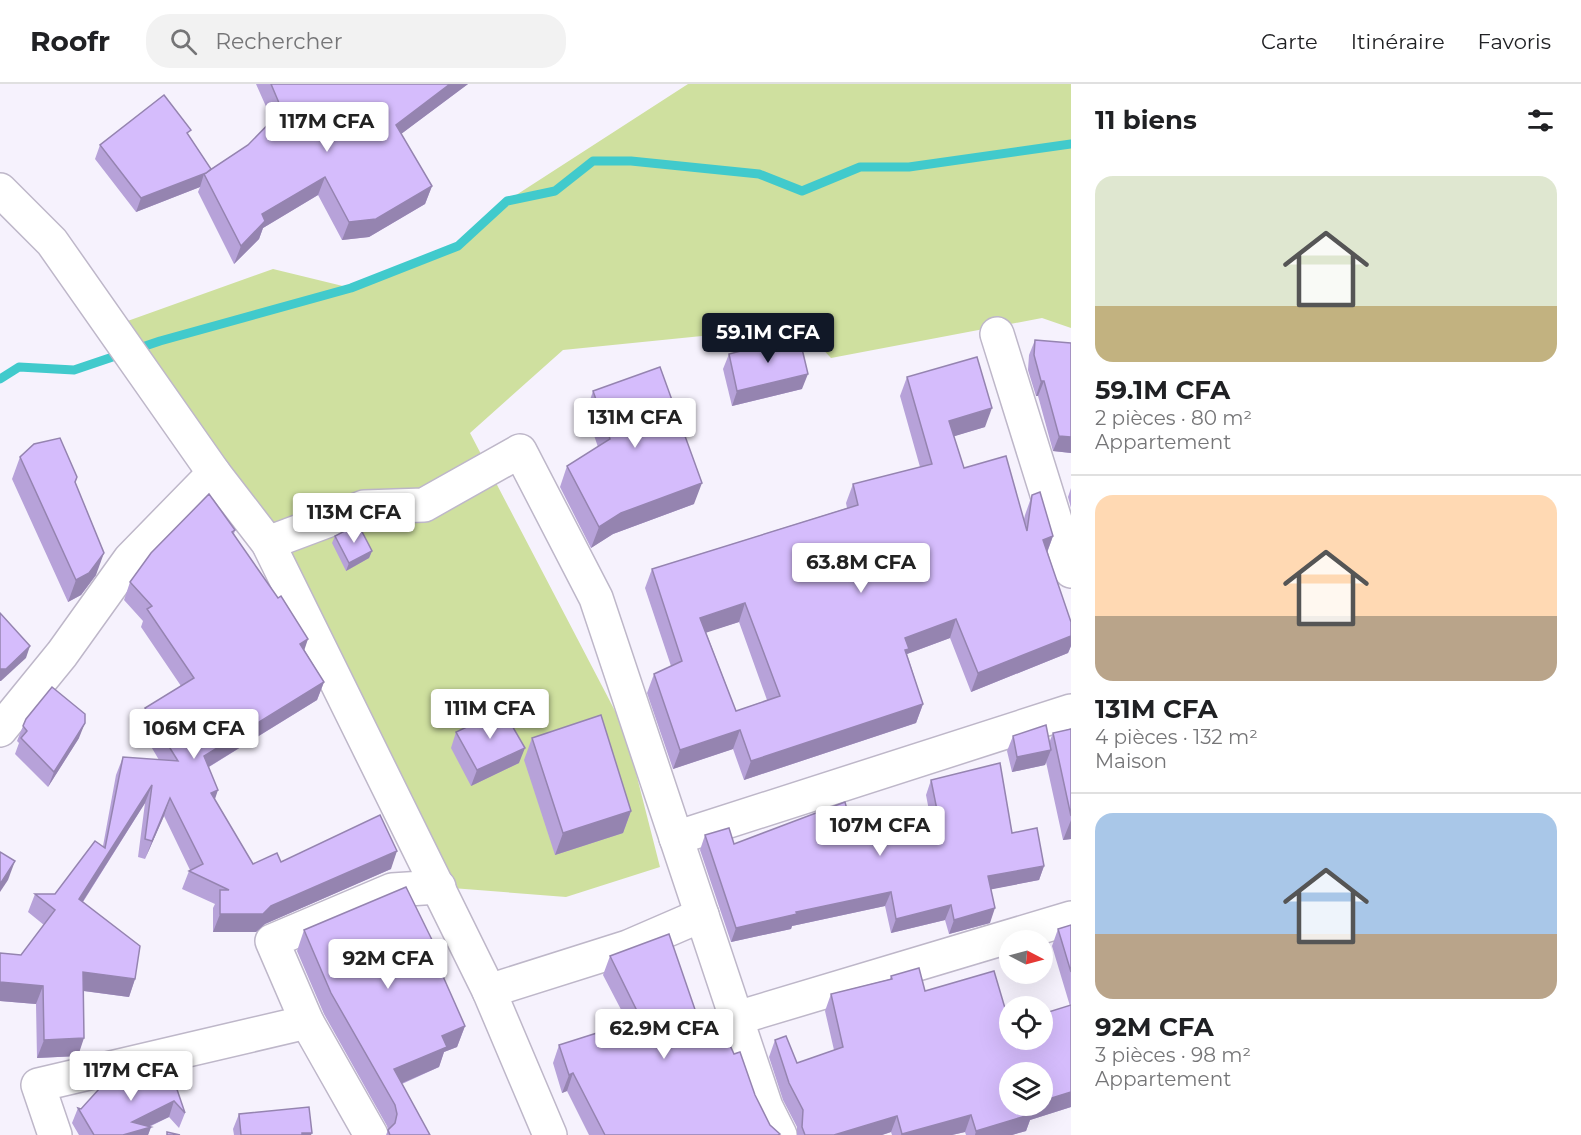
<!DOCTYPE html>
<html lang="fr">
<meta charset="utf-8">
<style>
:root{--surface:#fff;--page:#f2f2f2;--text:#202124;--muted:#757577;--line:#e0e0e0;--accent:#111827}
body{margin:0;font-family:Montserrat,sans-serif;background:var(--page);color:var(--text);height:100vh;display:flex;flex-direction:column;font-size:22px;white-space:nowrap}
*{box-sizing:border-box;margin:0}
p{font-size:20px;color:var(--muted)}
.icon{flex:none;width:33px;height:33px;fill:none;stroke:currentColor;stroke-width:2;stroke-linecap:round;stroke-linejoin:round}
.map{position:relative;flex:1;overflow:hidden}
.sheet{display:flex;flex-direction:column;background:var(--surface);width:510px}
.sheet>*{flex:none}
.needle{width:39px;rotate:96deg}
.buttons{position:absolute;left:999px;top:846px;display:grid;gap:12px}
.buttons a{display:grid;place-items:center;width:54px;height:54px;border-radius:50%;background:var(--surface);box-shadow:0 6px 24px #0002;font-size:30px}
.price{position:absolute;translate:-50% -51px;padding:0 14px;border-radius:6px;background:#fff;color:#222;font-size:20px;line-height:39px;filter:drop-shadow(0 2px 3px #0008)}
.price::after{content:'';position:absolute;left:50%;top:36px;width:18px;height:14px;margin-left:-9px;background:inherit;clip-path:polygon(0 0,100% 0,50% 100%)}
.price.on{background:var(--accent);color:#fff}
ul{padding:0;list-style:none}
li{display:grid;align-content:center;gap:12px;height:318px;padding:0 24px}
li+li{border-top:2px solid var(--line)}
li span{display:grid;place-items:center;height:186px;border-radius:18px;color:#555}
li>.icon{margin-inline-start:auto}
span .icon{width:108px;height:108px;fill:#fffc;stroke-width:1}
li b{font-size:26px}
h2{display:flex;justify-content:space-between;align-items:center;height:72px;padding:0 24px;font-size:26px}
header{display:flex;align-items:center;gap:36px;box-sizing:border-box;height:84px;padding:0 30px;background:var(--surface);border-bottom:2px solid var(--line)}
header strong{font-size:28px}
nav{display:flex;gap:33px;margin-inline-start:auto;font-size:21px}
.search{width:420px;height:54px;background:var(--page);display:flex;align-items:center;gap:15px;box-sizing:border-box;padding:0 21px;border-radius:24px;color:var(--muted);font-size:22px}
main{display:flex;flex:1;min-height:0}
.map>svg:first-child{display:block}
</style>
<header>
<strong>Roofr</strong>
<div class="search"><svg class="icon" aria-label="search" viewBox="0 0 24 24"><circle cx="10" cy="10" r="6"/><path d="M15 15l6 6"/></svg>Rechercher</div>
<nav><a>Carte</a><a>Itinéraire</a><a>Favoris</a></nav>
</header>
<main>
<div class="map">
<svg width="1071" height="1051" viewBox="0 0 1071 1051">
<rect width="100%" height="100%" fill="#f6f2fd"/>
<path fill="#cfe09f" d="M688,0H1071V244L1042,234L831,274L801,242L563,266L470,349L625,646L660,783L566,813L439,803L211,391L108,244L273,185L351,204L458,162L507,117Z"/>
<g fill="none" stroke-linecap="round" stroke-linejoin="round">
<path stroke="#41cacc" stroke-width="9" d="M0,295L19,283L74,286L160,257L351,204L458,162L507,117L555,107L593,77H631L759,90L802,107L860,83H909L1071,60"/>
<g stroke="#beb7c9" stroke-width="36">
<g id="minor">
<path d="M0,106L52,158L214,389L268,459L489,907L550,1051"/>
<path d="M997,250L1071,487"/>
<path d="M268,459L364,423L424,421L520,367L596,514L766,1023L780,1051"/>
<path d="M0,646L62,570L130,475L214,389"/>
<path d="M676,754L1071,627"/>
<path d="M489,907L628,863L702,831"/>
<path d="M737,934L1071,834"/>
<path d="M55,1051L38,1001L307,938"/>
<path d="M371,1051L307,938L272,857L392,806L439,803"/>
</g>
</g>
<use href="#minor" stroke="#fff" stroke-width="33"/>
</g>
<g fill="#b7a2d9" fill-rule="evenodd">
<path d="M256,0H468L401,50L432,102L425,120L369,153L342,156L318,111L263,144L259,155L234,180L198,108L200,103L136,128L95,75L100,61L189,52L211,85L248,61L272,36Z"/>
<path d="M1035,256L1071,369L1053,367L1038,312H1036L1028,286L1029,271Z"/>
<path d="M729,270L802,305L732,322L723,285Z"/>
<path d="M907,293L985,343L954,352L964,384L1024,435L1025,431L1032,411L1053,452L1047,469L1071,538V562L1068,569L971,608L950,554L907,570L923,620L916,639L744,696L733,665L673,685L647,609L654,590L671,582L645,504L652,485L847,424L846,419L853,400L920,383L900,312ZM739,538L767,616L736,627L706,548Z"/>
<path d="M593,307L694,420L613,450L591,464L560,403L567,382L598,363L586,328Z"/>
<path d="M20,373L77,393L75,399L96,491L81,511L68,518L12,395Z"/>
<path d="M1071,404V424L1068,413Z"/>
<path d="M235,446L234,450L324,598L317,616L209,683L215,716L253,780L281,778L391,785L265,840L256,848H213V824L215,820L182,805L189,787L190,786L164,732L145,775L138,773L145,719L83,818L135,895L129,913L83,907L78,972L37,974L36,920L0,917V869L21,871L44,841L28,828L35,810H55L103,762L116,691L123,673L159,676L139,642L145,624L181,602L141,543L143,537L124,516L130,498Z"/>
<path d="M335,452L372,467L369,474L346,487L332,459Z"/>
<path d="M23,642L79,654L48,703L15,670L19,659L17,657Z"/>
<path d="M1071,645V755L1063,756L1046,678L1045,681L1012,688L1007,667L1013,652L1049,659L1053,649Z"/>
<path d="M456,648L519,679L471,702L451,664Z"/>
<path d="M532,654L631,727L623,749L555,771L524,676Z"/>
<path d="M931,696L1012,749L1044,782L1039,796L991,805L990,839L949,850L945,836L891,849L885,822L792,842L791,845L731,858L700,766L705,751L734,760L849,733L876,747L932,742L926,711Z"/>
<path d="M1071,841V1023L1030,1036L1026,1047L1012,1051H966L965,1048L952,1051H892L891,1048L882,1051H797V1043L783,1016L769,973L775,956L797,979L834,966L825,927L831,910L890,895L891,892L925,907L1009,941L1070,922L1052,862L1058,845Z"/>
<path d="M304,846L439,870L436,878L465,942L457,963L444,968L439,983L402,1000L430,1051H386L388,1046L387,1042L324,930L297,867Z"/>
<path d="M610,872L700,940L734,970L770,1041L780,1050L779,1051H589L567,1007L562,1009L553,979L559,961L628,939L603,891Z"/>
<path d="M141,982L185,1029L179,1044L169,1033L149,1043H151L148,1051H79L72,1039L78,1024L81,1025L136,997Z"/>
<path d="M239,1030L311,1051H234L233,1045Z"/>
</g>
<g fill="#9584b0">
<path d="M450,0H468L389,59L396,41Z"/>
<path d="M204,90L200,103L136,128L141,114Z"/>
<path d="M325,93L318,111L263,144L259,155L234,180L241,162L262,130Z"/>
<path d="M432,102L425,120L369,153L342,156L349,138Z"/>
<path d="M808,290L802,305L732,322L737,307Z"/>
<path d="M1041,297H1044L1038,312H1036Z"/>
<path d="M992,324L985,343L942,356L949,337Z"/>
<path d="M1059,352L1071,353V369L1053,367Z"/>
<path d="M702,399L694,420L613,450L591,464L599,443L621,429Z"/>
<path d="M1053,452L1046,471L1043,456Z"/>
<path d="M372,467L369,474L346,487L349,479Z"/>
<path d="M104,469L96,491L81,511L68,518L76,496Z"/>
<path d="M745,519L739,538L693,553L700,534Z"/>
<path d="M956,535L950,554L907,570L902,584L905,554Z"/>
<path d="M1071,552V562L1068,569L971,608L978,589Z"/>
<path d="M308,555L302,573L300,560Z"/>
<path d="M30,562L26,574L1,597H0V585Z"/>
<path d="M324,598L317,616L197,690L204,672Z"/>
<path d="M923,620L916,639L744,696L751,677Z"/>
<path d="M85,639L79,654L48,703L54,688Z"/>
<path d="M740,646L733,665L673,685L680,666Z"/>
<path d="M525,664L519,679L471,702L477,686Z"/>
<path d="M1051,666L1045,681L1012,688L1017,673Z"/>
<path d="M152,701L145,719L73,833L79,815Z"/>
<path d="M218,706L212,724L211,709Z"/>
<path d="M170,714L164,732L145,775L152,757Z"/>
<path d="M631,727L623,749L555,771L563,749Z"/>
<path d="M1071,736V755L1063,756Z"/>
<path d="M397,767L391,785L265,840L256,848H213L220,830L271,822Z"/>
<path d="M15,777L8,796L0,808V800Z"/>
<path d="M1044,782L1039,796L983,807L988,792Z"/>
<path d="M891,808L885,822L792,842L791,845L731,858L736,844L796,828Z"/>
<path d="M951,821L945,836L891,849L896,835Z"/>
<path d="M995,824L990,839L949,850L954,836Z"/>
<path d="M439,870L431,891L434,872Z"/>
<path d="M83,888L135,895L129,913L77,906Z"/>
<path d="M0,898L43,902L36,920L0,917Z"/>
<path d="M465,942L457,963L444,968L439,983L386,1006L394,985L442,952Z"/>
<path d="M84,954L78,972L37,974L44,956Z"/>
<path d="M573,989L567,1007L562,1009L569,991Z"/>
<path d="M1071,1008V1023L1030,1036L1026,1047L1012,1051H975L976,1047L1029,1022H1042V1017Z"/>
<path d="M174,1017L169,1033L143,1045L151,1043L148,1051H123L132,1038Z"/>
<path d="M971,1031L965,1048L952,1051H901L902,1050Z"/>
<path d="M897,1032L891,1048L882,1051H834Z"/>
<path d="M302,1049H312L311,1051H301Z"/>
</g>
<g fill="#d5bcfc" stroke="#9584b0" stroke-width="1.5" fill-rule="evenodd">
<path d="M271,0H450L396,41L432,102L376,135L349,138L325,93L262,130L265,137L241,162L204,90L248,61L282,26Z"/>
<path d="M164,11L191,46L187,49L211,85L206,89L141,114L100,61Z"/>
<path d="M799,252L808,290L737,307L729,270Z"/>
<path d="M1035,256L1071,259V353L1059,352L1044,297H1041L1034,271Z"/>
<path d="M977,273L992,324L949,337L964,384L1006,372L1027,447L1032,411L1040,408L1053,452L1043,456L1071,538V552L978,589L956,535L905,554L909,565L905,566L923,620L751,677L740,646L680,666L654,590L682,577L652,485L858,421L853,400L932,380L907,293ZM745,519L780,612L736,627L700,534Z"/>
<path d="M660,283L702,399L621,429L599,443L567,382L610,355L593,307Z"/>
<path d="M60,354L77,393L75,398L104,469L89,489L76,496L20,373L34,360Z"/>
<path d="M209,410L235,446L232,448L278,514L281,512L308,555L300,560L324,598L204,672L218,706L211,709L253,780L277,769L281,778L380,731L397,767L271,822L263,830H220V806H229L189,787L203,780L170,714L152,757L145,755L152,701L79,815L140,862L135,895L83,888L84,954L44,956L43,902L0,898V869L21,871L55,826L35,810H55L95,757L105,764L123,673L178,677L145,624L194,594L147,525L152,522L130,498L151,469Z"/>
<path d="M358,440L372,467L349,479L335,452Z"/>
<path d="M0,529L30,562L6,585H0Z"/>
<path d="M52,603L85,630V639L54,688L21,654L27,647L23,642L26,635Z"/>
<path d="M503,626L525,664L477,686L456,648Z"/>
<path d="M601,631L631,727L563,749L532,654Z"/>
<path d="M1046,641L1051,666L1017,673L1013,652Z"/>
<path d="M1071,645V732L1053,649Z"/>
<path d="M1000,679L1012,749L1037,744L1044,782L988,792L995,824L954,836L951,821L896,835L891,808L796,828L797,830L736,844L705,751L729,744L734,760L845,718L849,733L871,728L876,747L940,741L931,696Z"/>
<path d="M0,768L15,777L0,800Z"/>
<path d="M406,803L439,870L434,872L465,942L442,952L447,963L394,985L430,1051H390L388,1046L395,1039L397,1030L395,1021L331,909L304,846Z"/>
<path d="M1071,841V888L1058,845Z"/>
<path d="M669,850L700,940L717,932L734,970L740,968L755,1011L770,1041L780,1050L778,1051H605L573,989L569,991L559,961L641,935L610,872Z"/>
<path d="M919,884L925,907L994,887L1010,941V956H1042V930L1071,921V1008L1042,1017V988H1010V1022H1030L1032,1030L976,1047L971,1031L902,1050L897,1032L834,1051H805L802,1043L803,1026L789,999L775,956L786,952L797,979L843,963L831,910L892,895L891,892Z"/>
<path d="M167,976L185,1029L174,1017L132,1038L151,1043L123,1051H94L78,1024L81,1025L100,1004L152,994L141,982Z"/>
<path d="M309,1023L312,1049H302V1051H241L239,1030Z"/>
<path d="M167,1048L180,1051H167Z"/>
</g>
</svg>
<div class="buttons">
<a><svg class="needle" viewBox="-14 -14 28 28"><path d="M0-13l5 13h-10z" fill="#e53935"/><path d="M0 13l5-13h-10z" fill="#757577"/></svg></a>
<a><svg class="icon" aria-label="locate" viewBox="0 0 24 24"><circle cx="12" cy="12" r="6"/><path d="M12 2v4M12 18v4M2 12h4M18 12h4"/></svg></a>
<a><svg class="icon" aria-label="layers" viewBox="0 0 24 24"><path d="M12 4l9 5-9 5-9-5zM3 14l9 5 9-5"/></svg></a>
</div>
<b class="price" style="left:327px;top:69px">117M CFA</b>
<b class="price on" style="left:768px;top:280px">59.1M CFA</b>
<b class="price" style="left:635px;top:365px">131M CFA</b>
<b class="price" style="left:354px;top:460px">113M CFA</b>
<b class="price" style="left:861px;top:510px">63.8M CFA</b>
<b class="price" style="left:490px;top:656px">111M CFA</b>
<b class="price" style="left:194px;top:676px">106M CFA</b>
<b class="price" style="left:880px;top:773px">107M CFA</b>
<b class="price" style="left:388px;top:906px">92M CFA</b>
<b class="price" style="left:664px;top:976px">62.9M CFA</b>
<b class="price" style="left:131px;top:1018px">117M CFA</b>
</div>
<section class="sheet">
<h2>11 biens<svg class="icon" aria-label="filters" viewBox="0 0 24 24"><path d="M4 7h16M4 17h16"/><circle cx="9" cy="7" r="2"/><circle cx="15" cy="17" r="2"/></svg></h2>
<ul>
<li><span style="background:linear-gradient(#dfe7d0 70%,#c2b280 0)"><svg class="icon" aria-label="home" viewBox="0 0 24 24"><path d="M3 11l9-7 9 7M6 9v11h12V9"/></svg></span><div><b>59.1M CFA</b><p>2 pièces · 80 m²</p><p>Appartement</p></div></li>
<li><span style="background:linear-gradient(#ffd9b3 65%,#b9a48a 0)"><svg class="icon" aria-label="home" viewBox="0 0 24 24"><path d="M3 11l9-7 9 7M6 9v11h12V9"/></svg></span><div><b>131M CFA</b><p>4 pièces · 132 m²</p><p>Maison</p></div></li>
<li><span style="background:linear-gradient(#a9c7e8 65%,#b9a48a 0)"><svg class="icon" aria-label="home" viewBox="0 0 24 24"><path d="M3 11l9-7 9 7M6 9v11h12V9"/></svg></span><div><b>92M CFA</b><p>3 pièces · 98 m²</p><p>Appartement</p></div></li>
</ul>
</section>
</main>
